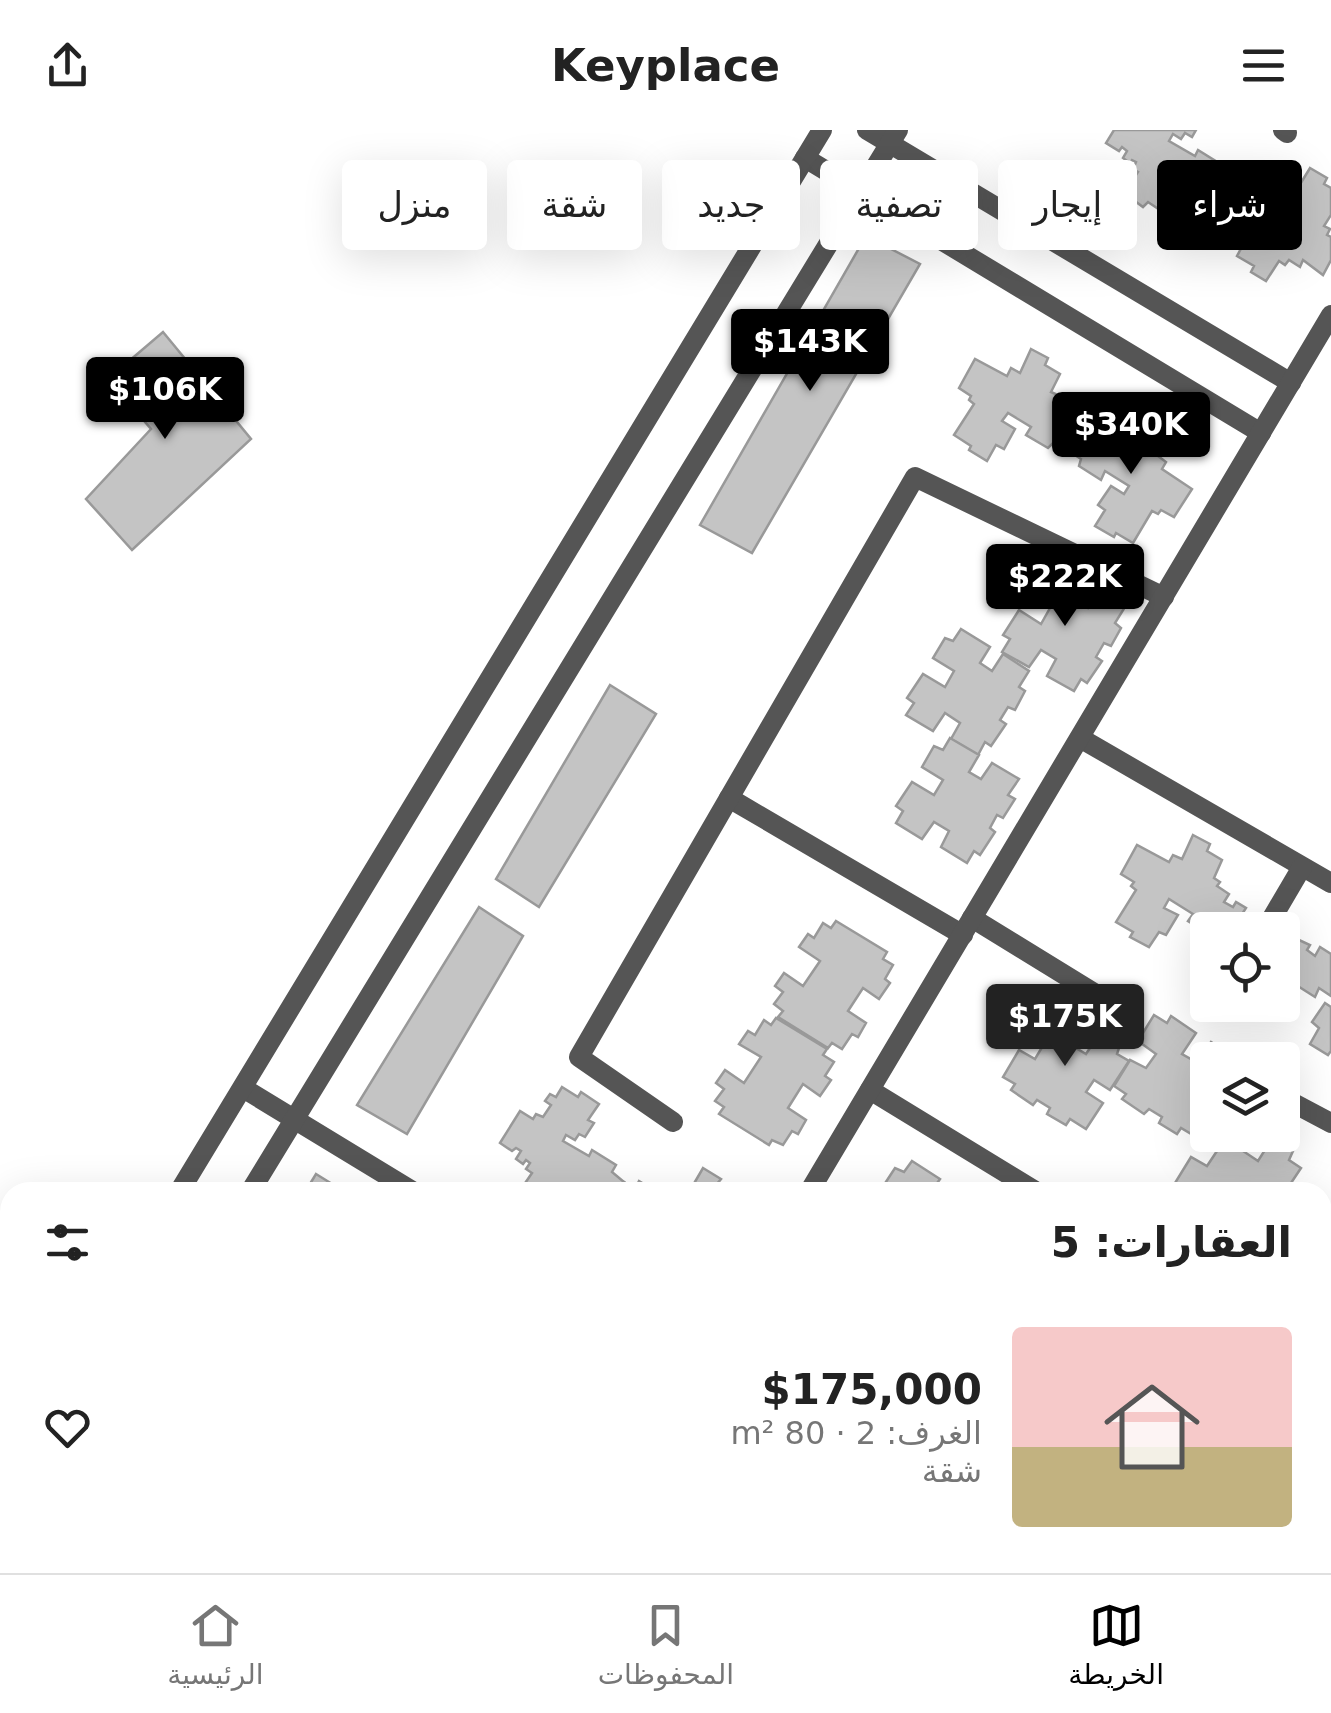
<!DOCTYPE html>
<html lang="ar">
<meta charset="utf-8">
<style>
:root{--surface:#fff;--page:#f2f2f2;--text:#222;--muted:#767676;--line:#e0e0e0;--accent:#000}
body{margin:0;font-family:"DejaVu Sans","Noto Sans Arabic",sans-serif;background:var(--page);color:var(--text);direction:rtl;height:100vh;display:flex;flex-direction:column;font-size:38px;white-space:nowrap}
*{box-sizing:border-box;margin:0}
p{font-size:32px;color:var(--muted)}
.icon{flex:none;width:55px;height:55px;fill:none;stroke:currentColor;stroke-width:2;stroke-linecap:round;stroke-linejoin:round}
.map{position:relative;flex:1;overflow:hidden;direction:ltr}
.side{position:absolute;left:0px;top:1052px;width:1332px;height:392px;display:flex;flex-direction:column;background:var(--surface);border-radius:30px 30px 0 0;box-shadow:0 10px 40px #0002;direction:rtl}
.side>*{flex:none}
.top-card{position:absolute;left:30px;top:30px;width:1272px;height:90px;direction:rtl;display:flex;gap:20px}
.tools{position:absolute;left:1190px;top:782px;display:grid;gap:20px}
.tools a{display:grid;place-items:center;width:110px;height:110px;border-radius:10px;background:var(--surface);box-shadow:0 10px 40px #0002;font-size:50px}
.price{position:absolute;translate:-50% -85px;padding:0 22px;border-radius:10px;background:var(--accent);color:#fff;font-size:32px;line-height:65px;filter:drop-shadow(0 2px 5px #0008)}
.price::after{content:'';position:absolute;left:50%;top:60px;width:30px;height:22px;margin-left:-15px;background:inherit;clip-path:polygon(0 0,100% 0,50% 100%)}
.price.selected{background:#222;color:#fff}
ul{padding:0;list-style:none}
li{display:flex;align-items:center;gap:30px;height:250px;padding:0 40px}
li+li{border-top:2px solid var(--line)}
li span{display:grid;place-items:center;flex:none;width:280px;height:200px;border-radius:10px;color:#555}
li>.icon{margin-inline-start:auto}
span .icon{width:120px;height:120px;fill:#fffc;stroke-width:1}
li b{font-size:42px}
h2{display:flex;justify-content:space-between;align-items:center;height:120px;padding:0 40px;font-size:42px}
.tag{padding:0 35px;border-radius:10px;background:var(--surface);box-shadow:0 10px 40px #0002;font-size:35px;line-height:90px}
.tag.selected{background:var(--accent);color:#fff}
header{display:flex;justify-content:space-between;align-items:center;height:130px;padding:0 40px;background:var(--surface);font-size:45px;font-weight:700}
.menu{display:flex;justify-content:space-around;align-items:center;height:140px;border-top:2px solid var(--line);background:var(--surface);font-size:28px;color:var(--muted)}
.menu a{display:grid;justify-items:center;gap:5px}
.menu .selected{color:var(--accent)}
.map>svg:first-child{display:block}
</style>
<header><svg class="icon" aria-label="menu" viewBox="0 0 24 24"><path d="M4 6h16M4 12h16M4 18h16"/></svg>Keyplace<svg class="icon" aria-label="share" viewBox="0 0 24 24"><path d="M12 15V3M7 8l5-5 5 5M5 13v7h14v-7"/></svg></header>
<div class="map">
<svg width="1331" height="1443" viewBox="0 0 1331 1443">
<rect width="100%" height="100%" fill="#fff"/>
<g fill="#c4c4c4" stroke="#999" stroke-width="2.5">
<path d="M1114,0H1196L1192,7L1185,3L1181,9L1173,4L1169,11L1195,26L1198,20L1222,35L1218,42L1230,52L1212,80L1197,68L1193,72L1182,64L1178,70L1172,66L1160,80L1148,72L1143,77L1124,63L1138,42L1133,39L1136,32L1132,30L1130,33L1123,28L1127,21L1122,17L1119,21L1106,13Z"/>
<path d="M1310,38L1327,48L1324,54L1331,58V85L1324,96L1330,99L1327,105L1331,107V130L1323,145L1303,130L1300,137L1289,130L1285,135L1279,131L1266,151L1251,142L1254,136L1237,126L1245,111L1240,107L1245,101L1213,79L1231,51L1242,58L1246,51L1271,66L1268,72L1290,86L1296,78L1283,71L1293,53L1299,56Z"/>
<path d="M866,106L920,134L752,423L700,395Z"/>
<path d="M163,202L251,309L132,420L86,369L151,299L108,249Z"/>
<path d="M1031,219L1048,228L1045,235L1060,244L1051,262L1058,265L1055,270L1068,277L1062,286L1071,291L1074,286L1084,292L1066,320L1053,313L1048,318L1026,305L1031,297L1008,283L1002,291L1015,299L1004,319L996,315L987,331L969,320L971,316L954,305L974,274L969,270L971,266L959,258L975,229L1007,246L1011,238L1020,243Z"/>
<path d="M1138,291L1154,300L1159,294L1175,305L1158,326L1166,332L1162,339L1192,359L1174,387L1161,380L1158,384L1152,381L1133,413L1116,403L1114,407L1095,396L1105,380L1098,375L1111,356L1124,364L1129,356L1105,341L1101,350L1079,336L1081,329L1069,321L1085,292L1095,298L1093,303L1101,309L1106,300L1119,308L1121,303L1127,307Z"/>
<path d="M1057,436L1085,454L1075,470L1088,478L1099,461L1125,477L1115,493L1121,498L1111,516L1104,513L1096,527L1102,531L1087,553L1081,549L1074,561L1047,546L1056,529L1041,520L1029,537L1002,522L1010,509L1003,505L1019,480L1041,494L1050,478L1028,465L1041,445L1049,448Z"/>
<path d="M961,499L990,517L980,533L992,541L1003,524L1029,541L1019,557L1025,561L1015,580L1008,577L1000,590L1006,594L991,616L985,612L978,625L951,609L960,593L945,583L933,601L906,585L914,573L907,568L923,544L945,557L954,541L933,528L945,508L953,511Z"/>
<path d="M610,555L656,584L539,777L496,749Z"/>
<path d="M950,608L979,625L969,642L981,649L992,633L1019,649L1008,665L1015,669L1003,688L997,685L990,698L995,702L980,725L974,721L967,733L941,717L949,701L934,692L922,709L896,693L903,681L896,676L912,652L934,665L943,650L922,637L934,616L943,620Z"/>
<path d="M1193,705L1210,714L1207,721L1222,730L1214,748L1220,752L1217,756L1229,764L1224,772L1233,777L1236,772L1246,778L1232,800L1215,799L1208,800V803L1188,791L1193,784L1169,769L1164,778L1178,785L1166,805L1159,802L1149,817L1130,807L1133,802L1116,792L1136,760L1131,756L1134,752L1121,744L1137,715L1169,732L1173,725L1182,729Z"/>
<path d="M479,777L523,806L407,1004L357,975Z"/>
<path d="M836,791L887,822L883,829L893,835L885,849L890,853L879,869L863,858L848,881L866,893L858,907L852,904L842,919L832,913L828,918L778,887L783,881L774,874L783,862L775,856L784,843L803,856L820,831L799,817L808,804L814,808L823,793L831,798Z"/>
<path d="M1299,810L1310,815L1307,820L1315,826L1320,817L1331,824V866L1319,858L1315,867L1293,853L1295,846L1283,839Z"/>
<path d="M1325,873L1331,877V921L1328,925L1310,914L1319,898L1312,892Z"/>
<path d="M1043,876L1056,884L1060,877L1084,894L1071,915L1086,924L1100,903L1120,915L1117,924L1129,931L1110,960L1094,950L1086,962L1103,973L1086,999L1070,989L1066,995L1047,984L1050,978L1037,970L1033,975L1011,960L1015,954L1003,947L1019,920L1035,929L1044,914L1027,902Z"/>
<path d="M1154,885L1167,893L1171,886L1196,903L1182,924L1198,933L1211,912L1231,925L1230,930H1208V960L1205,959L1198,971L1208,978V993L1198,1008L1181,998L1177,1004L1159,993L1162,987L1149,979L1144,984L1122,969L1126,964L1114,956L1130,930L1146,938L1156,924L1138,911Z"/>
<path d="M776,888L827,919L823,925L834,932L825,946L831,950L820,966L803,954L788,978L806,990L798,1004L792,1001L783,1015L772,1010L769,1015L719,984L724,977L715,971L724,959L716,953L725,940L744,953L761,927L739,914L748,901L755,905L764,890L771,895Z"/>
<path d="M562,957L578,967L581,962L599,974L588,990L594,993L585,1007L579,1004L575,1010L566,1005L563,1011L589,1026L592,1020L616,1035L612,1042L624,1052L618,1062H519L532,1043L526,1039L530,1033L526,1030L523,1034L516,1029L521,1021L516,1018L512,1021L500,1013L520,981L533,989L536,984L543,987L551,975L545,971L550,964L556,967Z"/>
<path d="M1208,995V1005H1253L1243,1021L1258,1031L1272,1009L1293,1021L1289,1030L1301,1038L1285,1062H1277L1266,1056L1262,1062H1186L1188,1060L1175,1053L1191,1027L1207,1036L1217,1021L1199,1009Z"/>
<path d="M912,1031L940,1049L931,1062H888L882,1058L895,1038L904,1042Z"/>
<path d="M703,1038L721,1049L717,1054L731,1062H681L686,1054L692,1057Z"/>
<path d="M316,1044L345,1062H305Z"/>
<path d="M639,1051L657,1062H618L624,1052L635,1059Z"/>
<path d="M0,1146L10,1152V1263L2,1259L0,1262Z"/>
<path d="M0,1278L10,1283L2,1297L0,1296Z"/>
<path d="M79,1435H149L145,1443H74Z"/>
<path d="M320,1435H354L349,1443L337,1438L333,1443Z"/>
</g>
<g fill="none" stroke-linecap="round" stroke-linejoin="round">
<g stroke="#555" stroke-width="20">
<path d="M867,0L1291,253"/>
<path d="M1283,0L1287,3"/>
<path d="M805,28L1261,303"/>
<path d="M1080,608L1331,753"/>
<path d="M729,668L963,805"/>
<path d="M972,788L1125,882"/>
<path d="M1265,800L1302,737"/>
<path d="M243,958L414,1062"/>
<path d="M870,960L1037,1062"/>
<path d="M1282,967L1331,993"/>
<path d="M673,992L579,927L915,347L1164,467"/>
<path d="M809,1062L1331,185"/>
<path d="M1322,1185L1331,1170"/>
<path d="M1322,1268L1331,1274"/>
<path d="M1322,1405L1331,1394"/>
<path d="M1028,1435L1041,1443"/>
<path d="M412,1443L416,1435"/>
<path d="M854,1443L859,1435"/>
<path d="M1159,1443L1165,1435"/>
<path d="M1292,1443L1298,1435"/>
</g>
<g stroke="#555" stroke-width="20">
<path d="M179,1062L822,0"/>
<path d="M250,1062L898,0"/>
<path d="M0,1355L10,1339"/>
<path d="M16,1443L21,1435"/>
</g>
</g>
</svg>
<div class="tools">
<a><svg class="icon" aria-label="locate" viewBox="0 0 24 24"><circle cx="12" cy="12" r="6"/><path d="M12 2v4M12 18v4M2 12h4M18 12h4"/></svg></a>
<a><svg class="icon" aria-label="layers" viewBox="0 0 24 24"><path d="M12 4l9 5-9 5-9-5zM3 14l9 5 9-5"/></svg></a>
</div>
<b class="price" style="left:810px;top:264px">$143K</b>
<b class="price" style="left:165px;top:312px">$106K</b>
<b class="price" style="left:1131px;top:347px">$340K</b>
<b class="price" style="left:1065px;top:499px">$222K</b>
<b class="price selected" style="left:1065px;top:939px">$175K</b>
<div class="top-card">
<a class="tag selected">شراء</a>
<a class="tag">إيجار</a>
<a class="tag">تصفية</a>
<a class="tag">جديد</a>
<a class="tag">شقة</a>
<a class="tag">منزل</a>
</div>
<section class="side">
<h2>العقارات: 5<svg class="icon" aria-label="filters" viewBox="0 0 24 24"><path d="M4 7h16M4 17h16"/><circle cx="9" cy="7" r="2"/><circle cx="15" cy="17" r="2"/></svg></h2>
<ul>
<li><span style="background:linear-gradient(#f6c9c9 60%,#c2b280 0)"><svg class="icon" aria-label="home" viewBox="0 0 24 24"><path d="M3 11l9-7 9 7M6 9v11h12V9"/></svg></span><div><b>$175,000</b><p>الغرف: 2 · 80 m²</p><p>شقة</p></div><svg class="icon" aria-label="heart" viewBox="0 0 24 24"><path d="M12 20l-8-8c-3-5 5-10 8-4 3-6 11-1 8 4z"/></svg></li>
</ul>
</section>
</div>
<nav class="menu">
<a class="selected"><svg class="icon" aria-label="map" viewBox="0 0 24 24"><path d="M3 6l6-2 6 2 6-2v14l-6 2-6-2-6 2zM9 4v14M15 6v14"/></svg>الخريطة</a>
<a><svg class="icon" aria-label="saved" viewBox="0 0 24 24"><path d="M7 4h10v16l-5-4-5 4z"/></svg>المحفوظات</a>
<a><svg class="icon" aria-label="home" viewBox="0 0 24 24"><path d="M3 11l9-7 9 7M6 9v11h12V9"/></svg>الرئيسية</a>
</nav>
